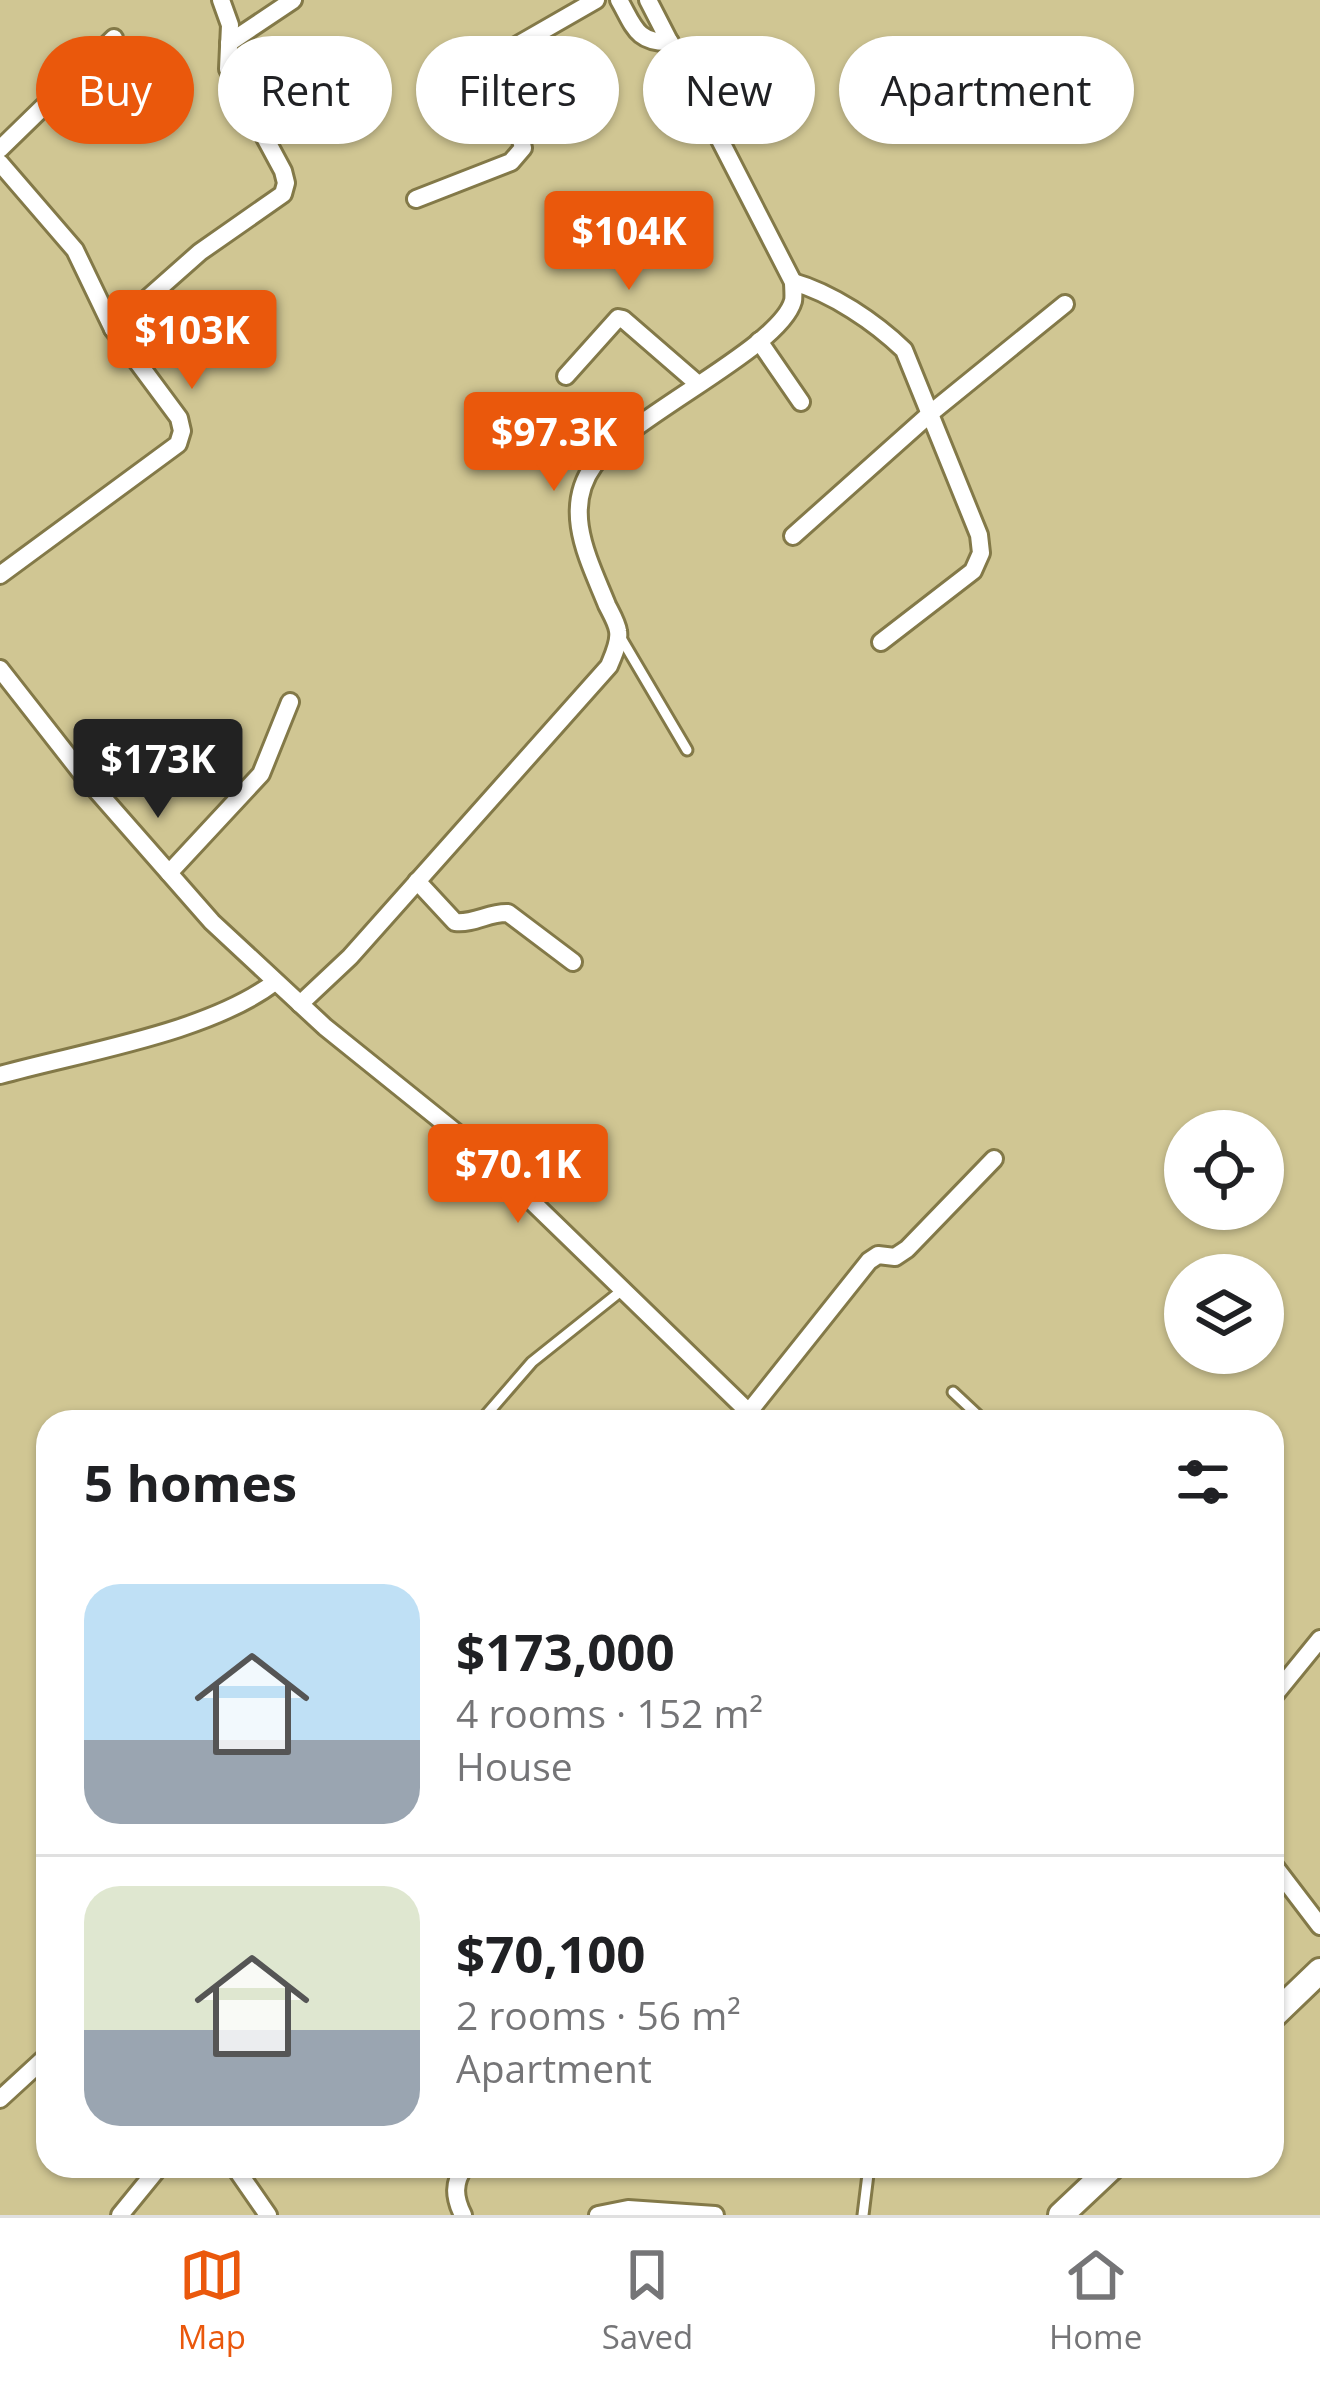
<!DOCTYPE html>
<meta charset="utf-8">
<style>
:root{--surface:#fff;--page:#f2f2f2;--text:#202124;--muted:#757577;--line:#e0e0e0;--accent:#ea580c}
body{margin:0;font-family:"Open Sans",sans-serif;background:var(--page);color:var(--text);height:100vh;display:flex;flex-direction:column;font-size:45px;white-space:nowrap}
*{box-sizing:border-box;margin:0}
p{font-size:39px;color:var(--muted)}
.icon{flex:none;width:66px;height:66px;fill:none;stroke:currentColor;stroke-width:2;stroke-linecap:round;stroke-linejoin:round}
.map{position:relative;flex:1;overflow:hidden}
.sheet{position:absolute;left:36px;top:1410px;width:1248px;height:768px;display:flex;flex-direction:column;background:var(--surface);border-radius:36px;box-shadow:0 3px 9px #0004}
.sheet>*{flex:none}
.guide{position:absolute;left:36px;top:36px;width:1248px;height:108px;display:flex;gap:24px}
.tools{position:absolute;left:1164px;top:1110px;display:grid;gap:24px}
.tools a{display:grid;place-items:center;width:120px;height:120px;border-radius:50%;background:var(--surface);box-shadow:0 3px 9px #0004;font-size:60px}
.price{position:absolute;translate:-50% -102px;padding:0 27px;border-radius:12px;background:var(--accent);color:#fff;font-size:39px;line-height:78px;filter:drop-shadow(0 3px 6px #0008)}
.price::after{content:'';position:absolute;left:50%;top:72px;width:36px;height:27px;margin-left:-18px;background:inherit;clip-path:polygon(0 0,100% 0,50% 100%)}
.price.active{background:#222;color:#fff}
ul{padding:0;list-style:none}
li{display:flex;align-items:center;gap:36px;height:300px;padding:0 48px}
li+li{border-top:3px solid var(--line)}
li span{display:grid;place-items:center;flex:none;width:336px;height:240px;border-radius:36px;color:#555}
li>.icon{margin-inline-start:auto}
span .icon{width:144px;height:144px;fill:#fffc;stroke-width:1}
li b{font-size:51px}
h2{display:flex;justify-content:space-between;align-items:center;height:144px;padding:0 48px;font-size:51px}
.chip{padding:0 42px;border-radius:54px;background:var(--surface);box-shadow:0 3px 9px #0004;font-size:42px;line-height:108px}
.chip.active{background:var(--accent);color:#fff}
.dock{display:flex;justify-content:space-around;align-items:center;height:168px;border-top:3px solid var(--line);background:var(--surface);font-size:33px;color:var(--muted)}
.dock a{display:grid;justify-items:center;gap:6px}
.dock .active{color:var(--accent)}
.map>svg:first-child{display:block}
</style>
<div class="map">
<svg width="1320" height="2215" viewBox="0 0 1320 2215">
<rect width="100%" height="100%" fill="#d0c693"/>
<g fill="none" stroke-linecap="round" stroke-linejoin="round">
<g stroke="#837948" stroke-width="15">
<g id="service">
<path d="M621,638L687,750"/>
<path d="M953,1392L985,1422"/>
<path d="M480,1422L532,1362L621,1291"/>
<path d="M863,2215L869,2166"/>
</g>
</g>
<g stroke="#837948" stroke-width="22">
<g id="minor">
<path d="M619,0C634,26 636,43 670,42"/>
<path d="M229,43L293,0"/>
<path d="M436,92L596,0"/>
<path d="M0,149L114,38"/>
<path d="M0,163L75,250L113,329L179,418L182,431L178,444L0,575"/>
<path d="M416,199L511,162L523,148L511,101L482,66"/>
<path d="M793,282C832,293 875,322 904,350L979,535L981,553L973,571L881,642"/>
<path d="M113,329L200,252L283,194L286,183L283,171L228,69L230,25L221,0"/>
<path d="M759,341L801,402"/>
<path d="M566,376L618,318L623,319L698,384"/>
<path d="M793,536L932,412L1065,304"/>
<path d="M0,669L83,775L212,922L325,1027L484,1155L759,1422"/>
<path d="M169,873L261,774L290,702"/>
<path d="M417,881L455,922C475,924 489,912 508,913L573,962"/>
<path d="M300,1004L350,957L609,666C613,656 620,642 618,631C617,623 611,613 607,605C589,560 561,510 594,465C632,415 780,348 793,301C794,297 793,286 793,282L648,0"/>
<path d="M0,1075C82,1052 208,1033 275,982"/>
<path d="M748,1413L869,1261L878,1255L895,1257L907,1249L994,1159"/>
<path d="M1272,1698L1320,1639"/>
<path d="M1272,1863L1320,1926"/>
<path d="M0,2099L48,2055"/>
<path d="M234,2166L268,2215"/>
<path d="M120,2215L160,2166"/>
<path d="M463,2215C454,2197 453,2183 465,2166"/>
<path d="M598,2215L628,2209L715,2215"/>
</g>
</g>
<g stroke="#837948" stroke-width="30">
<g id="secondary">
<path d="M1272,2017L1320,1971"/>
<path d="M1061,2215L1113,2166"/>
</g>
</g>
<use href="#service" stroke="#fff" stroke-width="9"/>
<use href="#minor" stroke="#fff" stroke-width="16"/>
<use href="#secondary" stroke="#fff" stroke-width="24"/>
</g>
</svg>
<div class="tools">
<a><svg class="icon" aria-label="locate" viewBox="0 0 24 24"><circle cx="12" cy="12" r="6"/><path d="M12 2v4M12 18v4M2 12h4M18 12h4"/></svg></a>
<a><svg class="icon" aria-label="layers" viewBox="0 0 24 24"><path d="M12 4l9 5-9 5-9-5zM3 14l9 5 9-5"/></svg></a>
</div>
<b class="price" style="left:629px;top:293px">$104K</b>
<b class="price" style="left:192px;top:392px">$103K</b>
<b class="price" style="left:554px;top:494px">$97.3K</b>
<b class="price active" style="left:158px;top:821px">$173K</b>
<b class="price" style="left:518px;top:1226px">$70.1K</b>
<div class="guide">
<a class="chip active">Buy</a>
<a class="chip">Rent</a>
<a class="chip">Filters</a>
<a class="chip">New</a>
<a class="chip">Apartment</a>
</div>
<section class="sheet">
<h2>5 homes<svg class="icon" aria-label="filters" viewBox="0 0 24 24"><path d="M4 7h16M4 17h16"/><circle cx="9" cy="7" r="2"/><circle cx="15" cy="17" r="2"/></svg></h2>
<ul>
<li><span style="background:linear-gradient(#bfe0f5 65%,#9aa5b1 0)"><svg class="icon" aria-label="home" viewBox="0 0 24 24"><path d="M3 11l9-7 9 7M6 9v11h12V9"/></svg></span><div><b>$173,000</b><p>4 rooms · 152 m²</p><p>House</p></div></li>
<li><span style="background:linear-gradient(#dfe7d0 60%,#9aa5b1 0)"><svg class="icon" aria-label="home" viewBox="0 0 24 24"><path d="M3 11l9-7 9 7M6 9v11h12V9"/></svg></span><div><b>$70,100</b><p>2 rooms · 56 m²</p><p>Apartment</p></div></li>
</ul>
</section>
</div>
<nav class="dock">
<a class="active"><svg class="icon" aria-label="map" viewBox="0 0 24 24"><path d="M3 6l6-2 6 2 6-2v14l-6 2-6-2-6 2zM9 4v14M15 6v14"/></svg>Map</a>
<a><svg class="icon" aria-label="saved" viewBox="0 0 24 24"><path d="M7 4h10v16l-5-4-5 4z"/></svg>Saved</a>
<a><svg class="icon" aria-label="home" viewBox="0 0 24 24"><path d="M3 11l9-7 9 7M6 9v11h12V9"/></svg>Home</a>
</nav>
